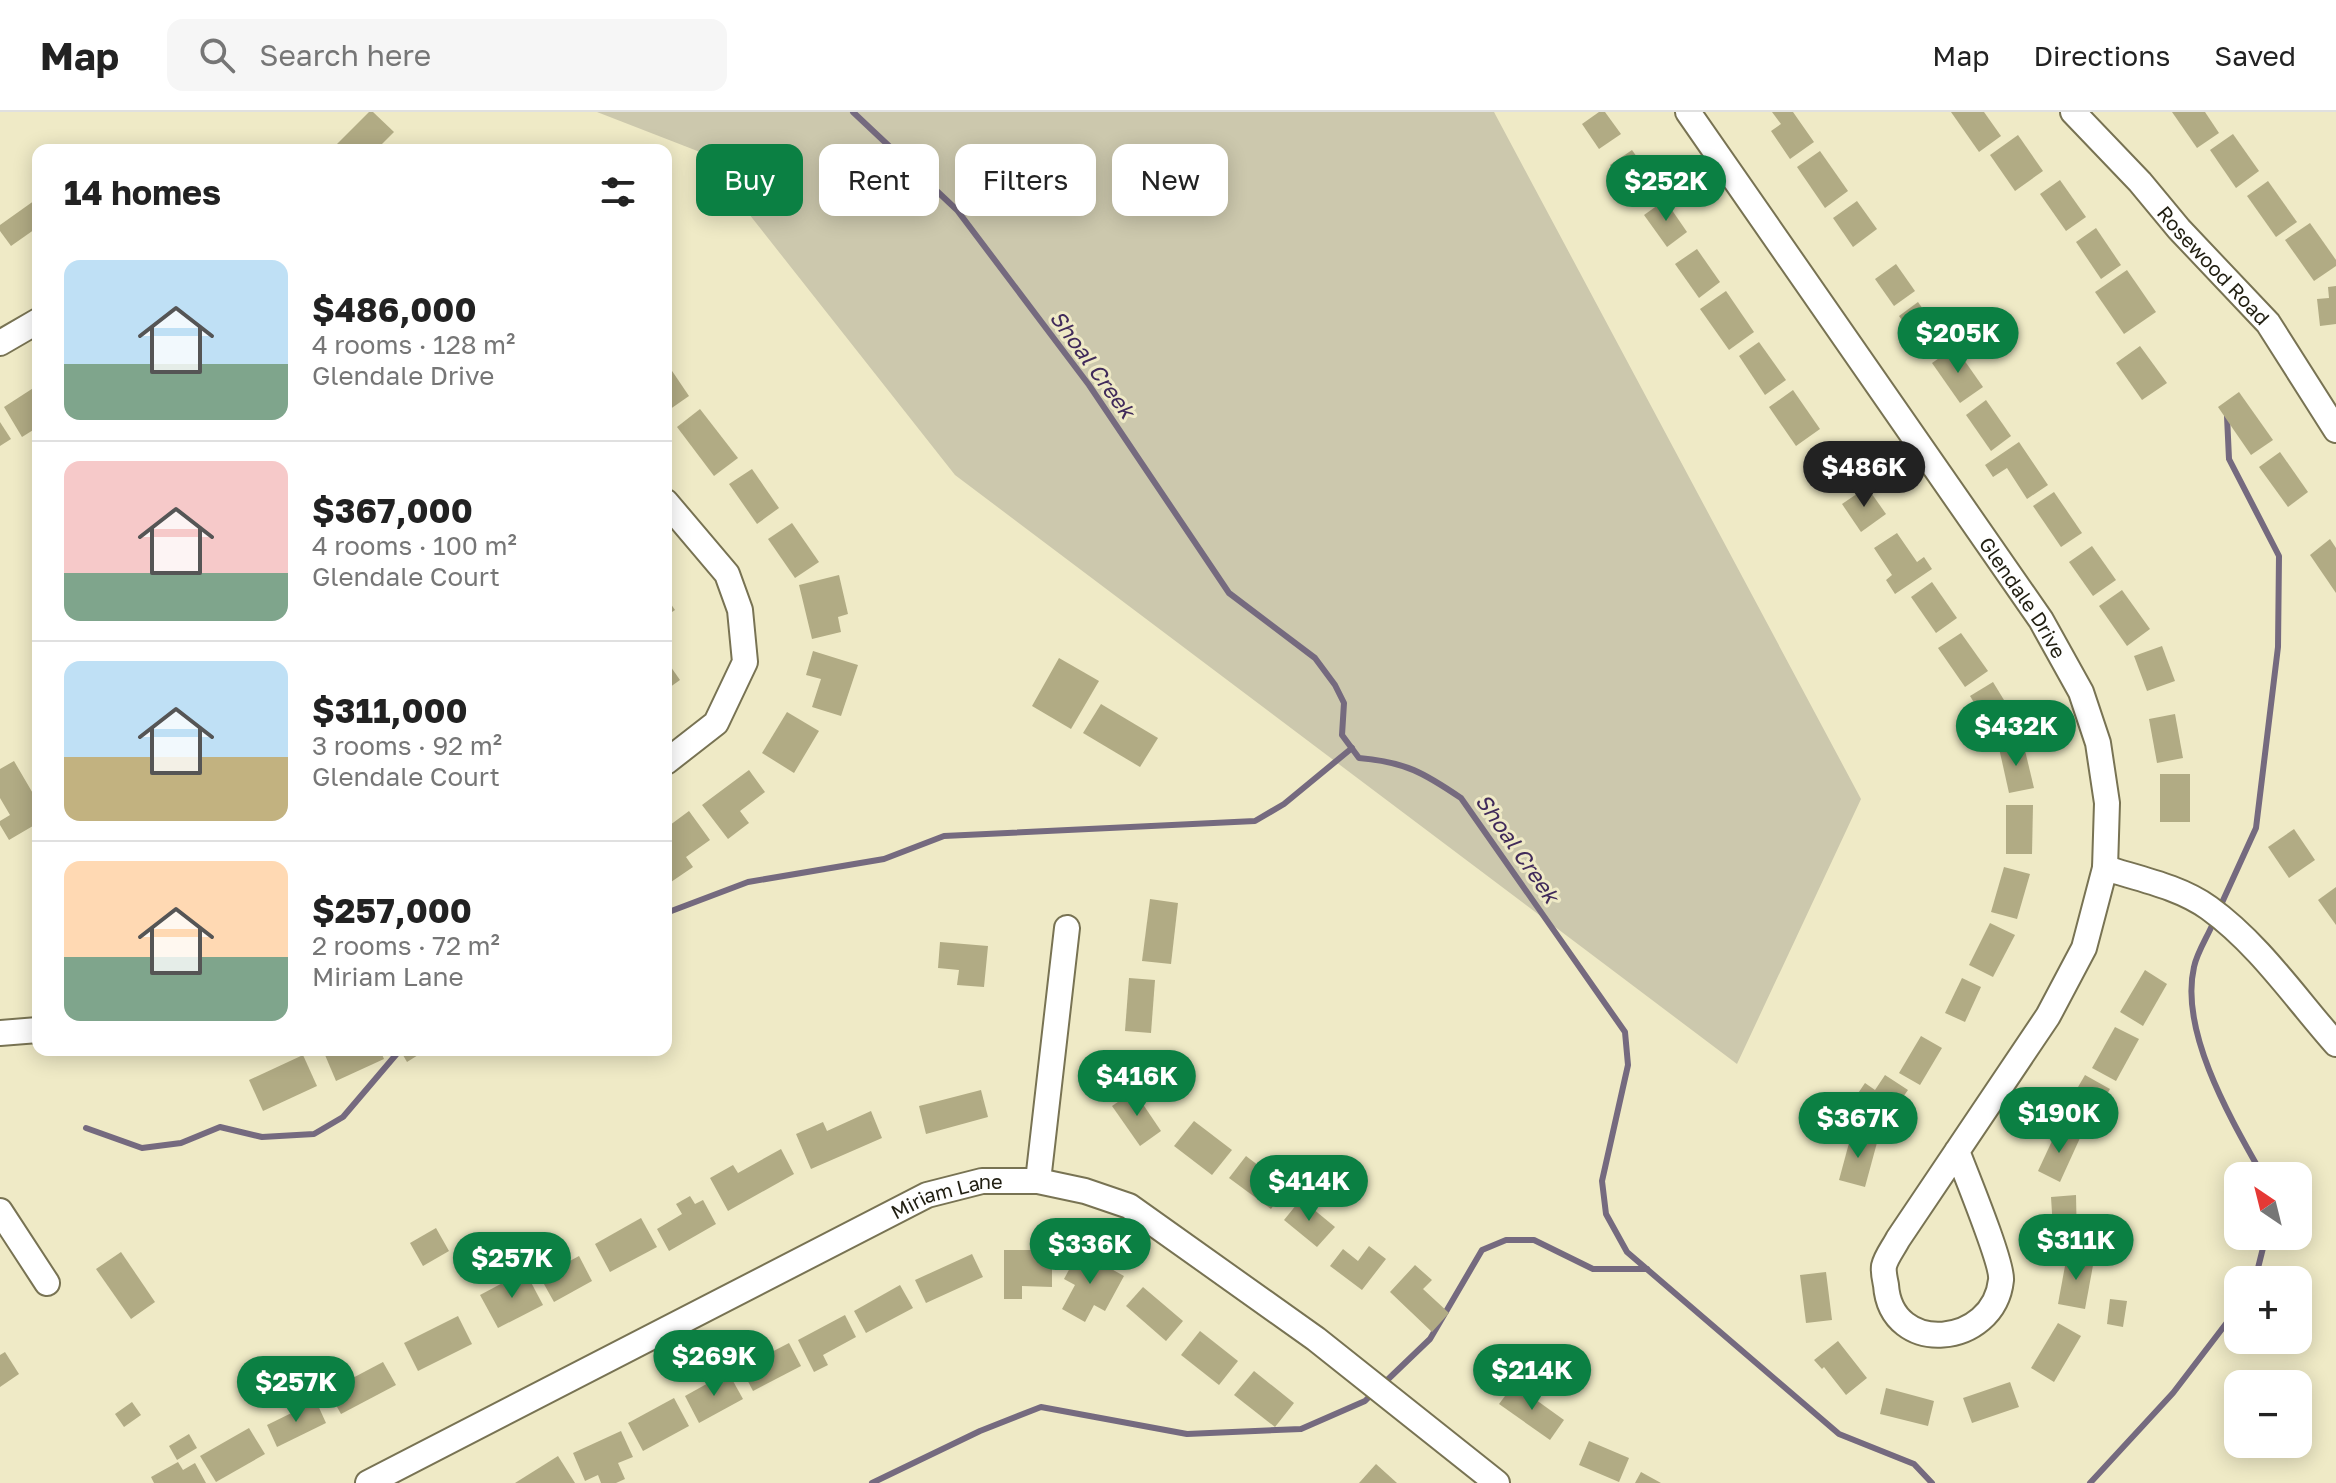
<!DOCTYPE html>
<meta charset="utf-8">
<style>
:root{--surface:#fff;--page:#f6f6f6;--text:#222;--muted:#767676;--line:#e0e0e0;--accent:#0b8043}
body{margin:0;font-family:"Golos Text",sans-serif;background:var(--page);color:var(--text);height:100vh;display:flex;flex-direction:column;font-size:30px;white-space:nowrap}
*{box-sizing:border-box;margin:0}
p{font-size:26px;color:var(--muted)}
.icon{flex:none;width:44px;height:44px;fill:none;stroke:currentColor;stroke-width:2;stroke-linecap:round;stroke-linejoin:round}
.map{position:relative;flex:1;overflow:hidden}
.details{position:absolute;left:32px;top:32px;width:640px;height:912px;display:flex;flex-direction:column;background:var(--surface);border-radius:16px;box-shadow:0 4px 20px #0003}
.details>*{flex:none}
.banner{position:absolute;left:696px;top:32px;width:760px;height:72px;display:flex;gap:16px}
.needle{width:52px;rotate:325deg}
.fabs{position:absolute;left:2224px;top:1050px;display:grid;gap:16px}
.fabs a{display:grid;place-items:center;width:88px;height:88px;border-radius:16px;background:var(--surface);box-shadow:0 4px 20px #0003;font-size:40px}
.price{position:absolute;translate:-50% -68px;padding:0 18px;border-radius:28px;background:var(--accent);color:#fff;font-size:26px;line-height:52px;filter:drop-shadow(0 2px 4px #0008)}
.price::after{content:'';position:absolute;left:50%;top:48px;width:24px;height:18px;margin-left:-12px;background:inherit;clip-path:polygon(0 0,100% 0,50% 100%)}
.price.current{background:#222;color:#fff}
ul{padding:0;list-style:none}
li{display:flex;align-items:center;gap:24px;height:200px;padding:0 32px}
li+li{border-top:2px solid var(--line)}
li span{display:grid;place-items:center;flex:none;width:224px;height:160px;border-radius:16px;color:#555}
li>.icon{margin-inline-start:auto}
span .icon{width:96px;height:96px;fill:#fffc;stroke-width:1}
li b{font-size:34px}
h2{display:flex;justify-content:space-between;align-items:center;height:96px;padding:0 32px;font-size:34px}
.chip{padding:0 28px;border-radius:16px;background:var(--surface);box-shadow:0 4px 20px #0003;font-size:28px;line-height:72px}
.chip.current{background:var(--accent);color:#fff}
header{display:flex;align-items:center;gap:48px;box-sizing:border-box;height:112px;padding:0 40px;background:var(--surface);border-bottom:2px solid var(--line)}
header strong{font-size:38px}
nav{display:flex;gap:44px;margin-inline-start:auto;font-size:28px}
.search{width:560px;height:72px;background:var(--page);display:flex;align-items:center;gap:20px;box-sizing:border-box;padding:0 28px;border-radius:16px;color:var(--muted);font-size:30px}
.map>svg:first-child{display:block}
</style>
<header>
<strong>Map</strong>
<div class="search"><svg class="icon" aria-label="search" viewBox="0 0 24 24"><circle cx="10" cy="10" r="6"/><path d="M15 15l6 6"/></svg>Search here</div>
<nav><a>Map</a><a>Directions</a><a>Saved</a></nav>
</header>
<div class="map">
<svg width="2336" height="1371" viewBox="0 0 2336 1371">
<rect width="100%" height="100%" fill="#efeac6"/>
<path fill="#ccc8ad" d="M597,0H1494L1861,687L1737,952L955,363L700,40Z"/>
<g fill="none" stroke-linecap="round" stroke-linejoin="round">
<g stroke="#756a7f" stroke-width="6">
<path d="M853,0L957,98L1089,273L1229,481L1315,546L1335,573L1344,591L1342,623L1359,646C1406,650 1424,661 1461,686L1625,920L1628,953L1602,1069L1606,1102L1627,1140L1839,1322L1914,1352L1932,1371"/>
<path d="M2220,795L2256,716L2278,535L2279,444L2229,347L2227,304"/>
<path d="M666,801L748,770L884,747L944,724L1255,709L1284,692L1352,636"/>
<path d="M2214,809C2208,824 2197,840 2194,855C2179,920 2232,1009 2263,1064"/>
<path d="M86,1016L142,1036L181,1031L220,1015L262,1025L314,1022L343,1005L400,938"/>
<path d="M2255,1168L2266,1124"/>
<path d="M1381,1274L1430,1227L1482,1138L1506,1128H1534L1593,1157H1647"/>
<path d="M872,1371L980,1319L1041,1295L1187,1322L1301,1317L1365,1289L1373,1281"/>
<path d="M2090,1371L2173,1281L2238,1196"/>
</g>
</g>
<g fill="#b1ab84">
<path d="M369,0H373L394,20L376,38H331Z"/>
<path d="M1599,0H1605L1621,22L1599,37L1582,12Z"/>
<path d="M1772,0H1793L1814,30L1790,47L1771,19L1781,12Z"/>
<path d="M1951,0H1984L2001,24L1979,40Z"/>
<path d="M2172,0H2205L2219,21L2197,36Z"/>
<path d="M2233,22L2259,59L2236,76L2210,38Z"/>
<path d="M2018,23L2043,59L2015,79L1990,43Z"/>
<path d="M1632,38L1654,69L1632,85L1610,53Z"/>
<path d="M1820,39L1848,79L1825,96L1797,55Z"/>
<path d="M2060,68L2086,105L2066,119L2040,82Z"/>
<path d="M2268,69L2297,110L2276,125L2247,84Z"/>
<path d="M38,86V115L11,134L0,119V113Z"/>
<path d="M1665,88L1687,120L1667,135L1644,103Z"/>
<path d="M1857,89L1877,117L1853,135L1833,106Z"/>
<path d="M2310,111L2336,148V154L2314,169L2285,128Z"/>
<path d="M2096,116L2121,153L2101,167L2076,130Z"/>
<path d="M1697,137L1720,170L1699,186L1675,152Z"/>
<path d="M1896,152L1915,179L1894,194L1875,167Z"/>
<path d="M2127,158L2156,200L2124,222L2095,180Z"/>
<path d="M2336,174V212L2320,214L2317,187L2329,186L2328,175Z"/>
<path d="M1726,179L1754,220L1729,238L1700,197Z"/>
<path d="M1918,190L1941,223L1922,237L1899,204Z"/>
<path d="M1759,230L1786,268L1765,283L1739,244Z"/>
<path d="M2140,234L2167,271L2142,288L2116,251Z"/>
<path d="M1955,235L1983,275L1960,291L1932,251Z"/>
<path d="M666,250L689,284L666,300Z"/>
<path d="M38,273V315L22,325L4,295Z"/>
<path d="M1793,278L1820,317L1796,334L1769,295Z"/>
<path d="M2239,280L2273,328L2251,343L2218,295Z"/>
<path d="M1986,288L2011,324L1991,339L1966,303Z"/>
<path d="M700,297L738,346L714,364L677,315Z"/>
<path d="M0,310L11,327L0,334Z"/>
<path d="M2019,330L2048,373L2027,387L2007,356L1993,365L1985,353Z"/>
<path d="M1831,331L1855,365L1832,381L1809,347Z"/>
<path d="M2280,340L2308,380L2288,395L2259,355Z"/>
<path d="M752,357L779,396L757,412L729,372Z"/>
<path d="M1867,375L1886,402L1861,420L1842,392Z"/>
<path d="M2054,380L2082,421L2061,435L2033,394Z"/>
<path d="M792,411L819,450L795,466L768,427Z"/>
<path d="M1897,421L1917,450L1924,445L1932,457L1895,482L1886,468L1892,463L1874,436Z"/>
<path d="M2330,427L2336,436V481L2310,443Z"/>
<path d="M2092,434L2116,468L2093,484L2069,450Z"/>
<path d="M839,463L848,502L838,505L841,520L812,527L799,473Z"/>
<path d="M1932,470L1957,506L1936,521L1911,485Z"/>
<path d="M2122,478L2150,517L2127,534L2099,494Z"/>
<path d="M666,485L675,498L666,504Z"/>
<path d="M1961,521L1988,559L1965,575L1938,536Z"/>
<path d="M2162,534L2175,569L2147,579L2134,544Z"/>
<path d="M813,539L858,553L841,604L812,595L821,567L806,563Z"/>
<path d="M1059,546L1099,569L1071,617L1032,594Z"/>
<path d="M666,548L680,568L666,578Z"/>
<path d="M1993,570L2018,611L1995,625L1970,584Z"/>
<path d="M1101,592L1158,626L1140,655L1083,621Z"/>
<path d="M787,600L819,619L794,661L762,641Z"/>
<path d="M2175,602L2183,646L2157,651L2149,607Z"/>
<path d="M2023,630L2034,676L2009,681L1999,636Z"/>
<path d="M14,649L38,690V711L9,728L0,713V709L10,703L0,686V657Z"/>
<path d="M749,658L765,680L740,699L749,711L728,727L702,693Z"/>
<rect x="2160" y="662" width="30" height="48"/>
<path d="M2006,693H2033L2032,742H2006Z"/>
<path d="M689,699L710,728L686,745L693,755L671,770L666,763V716Z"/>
<path d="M2294,717L2315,748L2289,766L2268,735Z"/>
<path d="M2004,755L2030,762L2017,807L1991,800Z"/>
<path d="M2336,775V813L2318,788Z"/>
<path d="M1150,787L1178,791L1171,852L1142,849Z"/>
<path d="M1990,811L2015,823L1993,865L1969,853Z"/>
<path d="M940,830L988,834L984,875L957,873L959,858L938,856Z"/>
<path d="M2145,858L2167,872L2143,914L2120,900Z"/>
<path d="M1129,866L1155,868L1151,921L1125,919Z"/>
<path d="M1962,866L1981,875L1965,910L1945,901Z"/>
<path d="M2115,915L2139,927L2116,969L2092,956Z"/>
<path d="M1921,924L1942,936L1920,973L1899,961Z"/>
<path d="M337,938H380L384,947L336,969L325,943Z"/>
<path d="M400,938H426L407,950Z"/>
<path d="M303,943L317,974L263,999L249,968Z"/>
<path d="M1885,963L1908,978L1898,992L1907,998L1889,1024L1848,996L1865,971L1875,978Z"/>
<path d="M2085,963L2110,977L2085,1020L2060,1006Z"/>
<path d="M981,978L988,1005L926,1022L919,994Z"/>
<path d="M1134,979L1161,1019L1140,1034L1112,994Z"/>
<path d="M871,999L882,1026L811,1057L796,1022L823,1010L827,1019Z"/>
<path d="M1194,1009L1232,1038L1212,1063L1174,1034Z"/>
<path d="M2058,1016L2080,1026L2060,1070L2038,1059Z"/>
<path d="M1852,1020L1878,1027L1865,1075L1839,1068Z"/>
<path d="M781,1037L794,1062L728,1099L710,1066L733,1053L738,1061Z"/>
<path d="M1246,1044L1287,1075L1271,1097L1229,1066Z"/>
<path d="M2076,1083L2077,1132L2054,1134L2051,1085Z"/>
<path d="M690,1084L695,1092L703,1088L716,1112L669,1139L657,1117L682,1102L676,1092Z"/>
<path d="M1301,1087L1335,1115L1317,1135L1284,1108Z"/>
<path d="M641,1106L657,1135L610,1160L595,1132Z"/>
<path d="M436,1116L449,1139L423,1154L410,1131Z"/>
<path d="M1369,1134L1386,1147L1362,1178L1330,1154L1343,1137L1358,1149Z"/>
<path d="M1004,1138H1052V1175L1022,1174V1187H1004Z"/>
<path d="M1079,1139L1124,1164L1105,1199L1094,1193L1085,1210L1062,1197L1075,1173L1064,1167Z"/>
<path d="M121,1140L155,1190L131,1207L96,1157Z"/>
<path d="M972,1142L983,1165L926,1191L915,1168Z"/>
<path d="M2067,1143L2094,1148L2085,1197L2058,1192Z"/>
<path d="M579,1144L592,1169L554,1190L540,1165Z"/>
<path d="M1415,1153L1432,1168L1423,1177L1449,1201L1432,1220L1390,1180Z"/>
<path d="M525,1159L543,1193L498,1216L480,1183Z"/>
<path d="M1826,1160L1832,1208L1806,1211L1800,1163Z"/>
<path d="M900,1173L913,1196L866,1221L854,1199Z"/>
<path d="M1143,1175L1183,1209L1166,1229L1126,1194Z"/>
<path d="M2110,1187L2127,1189L2123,1215L2107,1212Z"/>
<path d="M845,1203L856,1225L823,1243L828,1253L814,1260L798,1228Z"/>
<path d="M458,1204L472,1232L418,1259L404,1231Z"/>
<path d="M2058,1211L2081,1224L2054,1270L2031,1256Z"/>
<path d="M1200,1219L1238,1249L1219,1273L1181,1243Z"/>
<path d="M1838,1229L1867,1266L1846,1283L1824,1255L1822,1257L1814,1248Z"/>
<path d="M789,1231L801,1254L753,1279L741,1256Z"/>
<path d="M5,1240L19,1262L0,1275V1243Z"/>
<path d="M383,1250L396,1273L341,1302L328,1279Z"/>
<path d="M1254,1259L1294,1291L1275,1315L1234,1283Z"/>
<path d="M728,1260L743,1287L699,1311L685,1284Z"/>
<path d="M2010,1270L2019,1295L1972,1311L1963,1286Z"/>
<path d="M1514,1272L1564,1308L1550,1328L1499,1292Z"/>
<path d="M1886,1276L1934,1289L1928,1314L1880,1302Z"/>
<path d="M674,1286L689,1314L643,1339L628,1311Z"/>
<path d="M316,1289L326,1311L277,1335L267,1313Z"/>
<path d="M132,1290L141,1303L124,1315L115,1302Z"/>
<path d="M249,1316L265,1342L216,1370L200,1344Z"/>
<path d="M621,1319L633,1345L618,1351L625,1367L616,1371H601L598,1363L585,1369L573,1341Z"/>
<path d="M189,1322L197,1336L177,1348L169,1334Z"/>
<path d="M1589,1329L1629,1346L1619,1370L1579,1353Z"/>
<path d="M558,1344L575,1371H515Z"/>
<path d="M178,1350L183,1358L195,1351L206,1371H154L151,1365Z"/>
<path d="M1376,1352L1397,1371H1359Z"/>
<path d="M1641,1360L1661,1371H1635Z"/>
</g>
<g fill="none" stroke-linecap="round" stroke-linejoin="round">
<g stroke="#787353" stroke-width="28">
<g id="minor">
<path id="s1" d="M1688,0L2041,508L2081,580L2098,631L2107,691L2105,756L2084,836L2048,904L1898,1127C1894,1135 1886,1145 1884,1154C1883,1160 1885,1168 1886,1173C1891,1245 1994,1235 2001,1168C2003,1152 1965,1060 1957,1039"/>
<path id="s2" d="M2073,0L2140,70L2179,117L2268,211L2336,318"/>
<path d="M0,231L38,209"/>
<path d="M666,390L727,462L740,498L745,550L716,611L666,650"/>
<path d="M2105,756C2140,767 2180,775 2209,796C2259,832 2296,887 2336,932"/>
<path d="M0,921L38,918"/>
<path d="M1038,1069L1067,816"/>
<path d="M0,1099L47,1171"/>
<path id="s3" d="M368,1371L927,1083L982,1069H1038L1085,1079L1129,1094L1316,1227L1497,1371"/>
</g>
</g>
<use href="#minor" stroke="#fff" stroke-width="24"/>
</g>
<g text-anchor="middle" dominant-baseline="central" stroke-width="6" stroke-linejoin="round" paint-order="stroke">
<g font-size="20" fill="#201e11" stroke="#efeac6">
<text stroke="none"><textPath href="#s2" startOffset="208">Rosewood Road</textPath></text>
<text stroke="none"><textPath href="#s1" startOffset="590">Glendale Drive</textPath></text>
<text stroke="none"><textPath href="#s3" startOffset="648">Miriam Lane</textPath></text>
</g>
<g font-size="22" font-style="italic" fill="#402a5a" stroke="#efeac6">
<text transform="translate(1093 252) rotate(54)">Shoal Creek</text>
<text transform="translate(1518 736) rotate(55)">Shoal Creek</text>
</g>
</g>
</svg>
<div class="fabs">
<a><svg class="needle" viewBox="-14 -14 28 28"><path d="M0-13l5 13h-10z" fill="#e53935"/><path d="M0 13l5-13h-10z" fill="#767676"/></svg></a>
<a>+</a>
<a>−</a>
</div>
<b class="price" style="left:1666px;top:111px">$252K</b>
<b class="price" style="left:1958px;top:263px">$205K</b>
<b class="price current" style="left:1864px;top:397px">$486K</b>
<b class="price" style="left:2016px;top:656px">$432K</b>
<b class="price" style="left:1137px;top:1006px">$416K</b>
<b class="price" style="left:2059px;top:1043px">$190K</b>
<b class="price" style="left:1858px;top:1048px">$367K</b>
<b class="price" style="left:1309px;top:1111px">$414K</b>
<b class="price" style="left:2076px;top:1170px">$311K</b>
<b class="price" style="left:1090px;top:1174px">$336K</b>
<b class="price" style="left:512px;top:1188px">$257K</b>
<b class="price" style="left:714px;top:1286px">$269K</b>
<b class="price" style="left:1532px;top:1300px">$214K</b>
<b class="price" style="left:296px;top:1312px">$257K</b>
<div class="banner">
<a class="chip current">Buy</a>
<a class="chip">Rent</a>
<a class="chip">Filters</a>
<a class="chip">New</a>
</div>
<section class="details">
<h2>14 homes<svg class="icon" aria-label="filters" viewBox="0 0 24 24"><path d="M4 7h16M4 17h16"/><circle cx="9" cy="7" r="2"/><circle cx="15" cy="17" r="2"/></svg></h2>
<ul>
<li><span style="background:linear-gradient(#bfe0f5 65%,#7fa58c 0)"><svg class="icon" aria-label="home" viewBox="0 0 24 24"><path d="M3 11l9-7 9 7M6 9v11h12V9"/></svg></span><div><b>$486,000</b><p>4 rooms · 128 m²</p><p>Glendale Drive</p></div></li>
<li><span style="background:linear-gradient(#f6c9c9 70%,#7fa58c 0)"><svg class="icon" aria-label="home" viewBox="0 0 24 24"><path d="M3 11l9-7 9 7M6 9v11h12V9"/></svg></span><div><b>$367,000</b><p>4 rooms · 100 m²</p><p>Glendale Court</p></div></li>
<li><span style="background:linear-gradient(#bfe0f5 60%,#c2b280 0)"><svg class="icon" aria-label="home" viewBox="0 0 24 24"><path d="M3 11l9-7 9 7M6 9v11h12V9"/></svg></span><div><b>$311,000</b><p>3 rooms · 92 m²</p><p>Glendale Court</p></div></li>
<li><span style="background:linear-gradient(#ffd9b3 60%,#7fa58c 0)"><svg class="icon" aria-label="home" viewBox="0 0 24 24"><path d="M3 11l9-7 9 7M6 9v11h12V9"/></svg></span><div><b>$257,000</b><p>2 rooms · 72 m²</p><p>Miriam Lane</p></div></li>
</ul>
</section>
</div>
